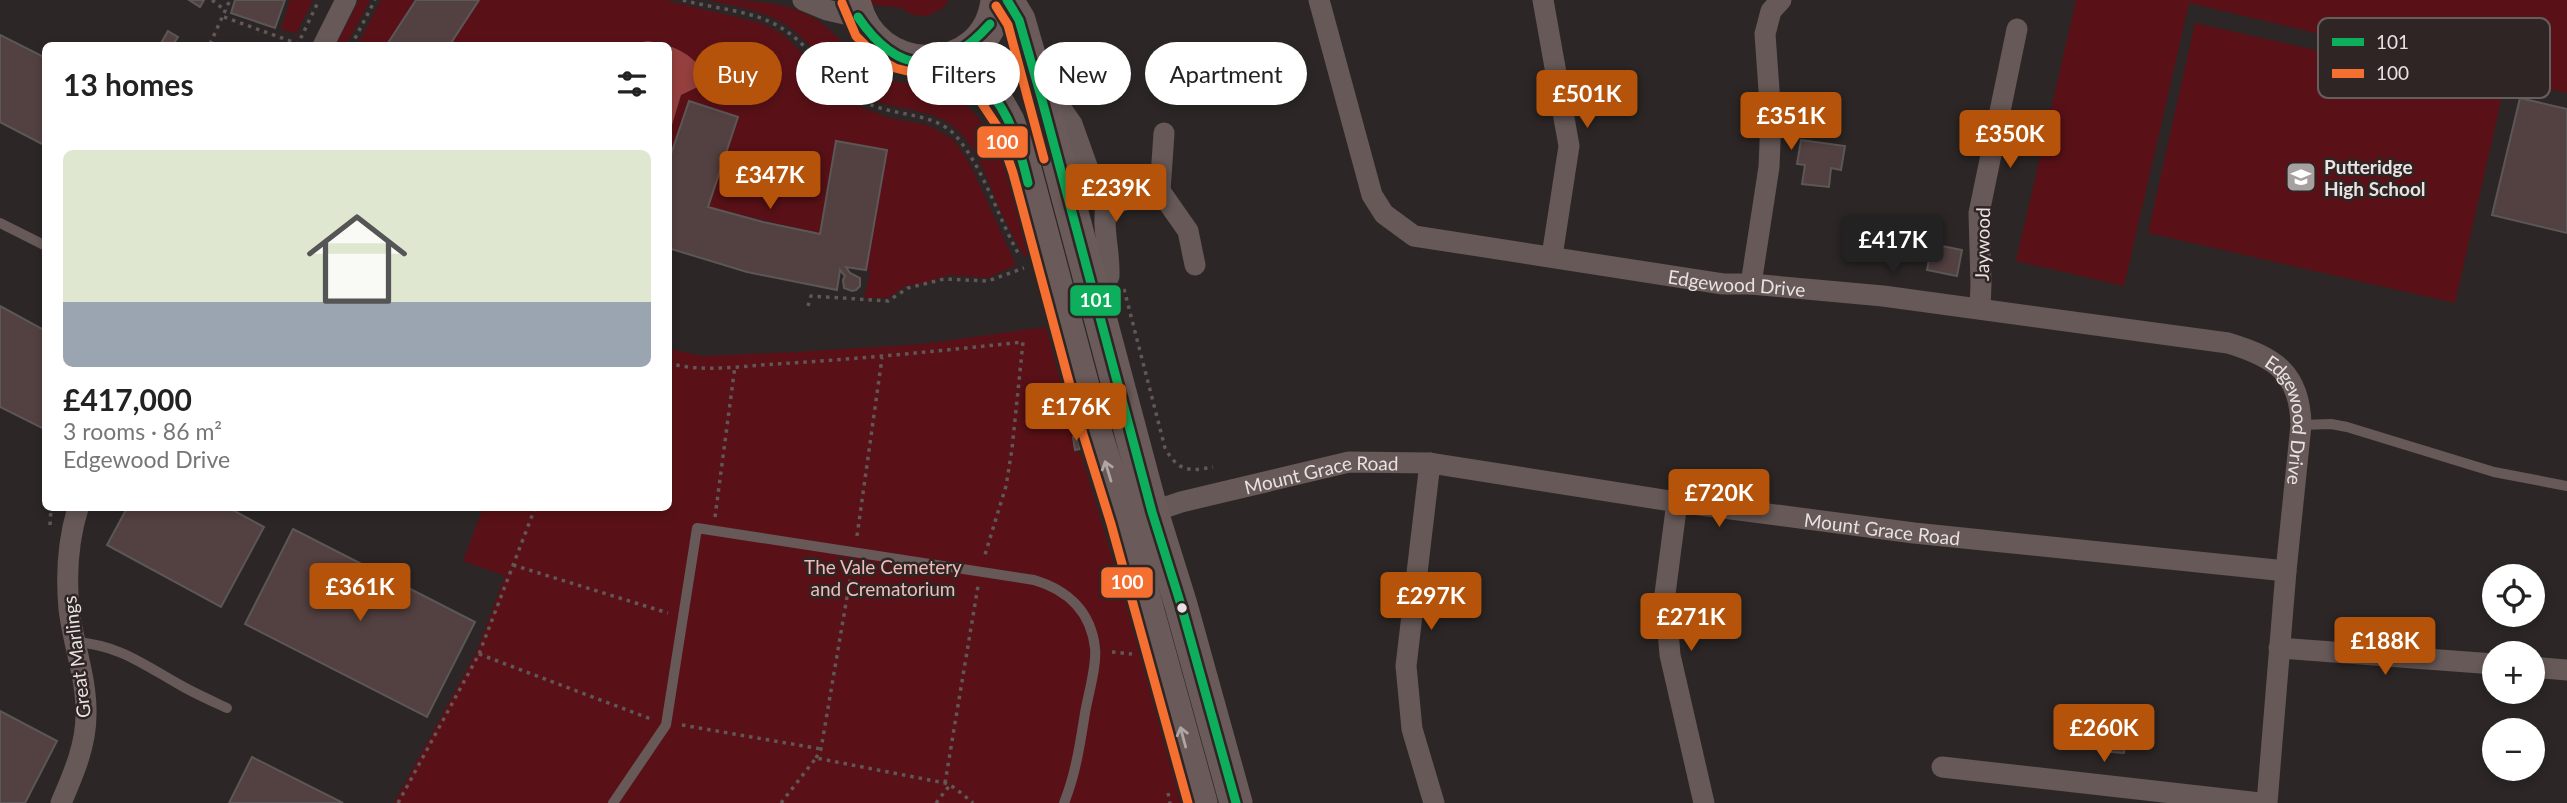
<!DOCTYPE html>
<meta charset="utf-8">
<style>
:root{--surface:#fff;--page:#f2f2f2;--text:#222;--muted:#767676;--line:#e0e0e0;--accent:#b45309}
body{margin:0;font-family:Lato,sans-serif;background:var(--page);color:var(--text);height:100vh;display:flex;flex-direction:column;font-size:26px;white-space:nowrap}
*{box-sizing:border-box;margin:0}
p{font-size:23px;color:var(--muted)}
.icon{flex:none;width:38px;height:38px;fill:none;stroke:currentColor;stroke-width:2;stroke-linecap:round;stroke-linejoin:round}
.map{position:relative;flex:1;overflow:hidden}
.panel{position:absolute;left:42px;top:42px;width:630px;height:469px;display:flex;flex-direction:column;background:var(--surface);border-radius:10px;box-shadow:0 4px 10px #0003}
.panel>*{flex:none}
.guide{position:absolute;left:693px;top:42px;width:665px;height:63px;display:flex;gap:14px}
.tools{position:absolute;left:2482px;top:564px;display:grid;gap:14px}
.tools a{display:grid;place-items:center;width:63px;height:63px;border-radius:50%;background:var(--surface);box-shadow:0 4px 10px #0003;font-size:35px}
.price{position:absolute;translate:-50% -60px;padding:0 16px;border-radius:7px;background:var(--accent);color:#fff;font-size:23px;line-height:46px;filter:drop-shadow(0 2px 4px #0008)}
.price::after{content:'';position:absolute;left:50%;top:42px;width:21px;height:16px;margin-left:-10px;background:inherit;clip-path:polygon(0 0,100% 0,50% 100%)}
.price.selected{background:#222;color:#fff}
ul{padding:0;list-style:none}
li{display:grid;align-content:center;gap:14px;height:371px;padding:0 21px}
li+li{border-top:2px solid var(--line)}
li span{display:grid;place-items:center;height:217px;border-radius:10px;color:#555}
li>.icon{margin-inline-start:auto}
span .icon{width:126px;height:126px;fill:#fffc;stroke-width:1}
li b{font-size:30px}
h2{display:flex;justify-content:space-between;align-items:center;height:84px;padding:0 21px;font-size:30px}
.tag{padding:0 24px;border-radius:32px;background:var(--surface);box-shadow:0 4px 10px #0003;font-size:24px;line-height:63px}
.tag.selected{background:var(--accent);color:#fff}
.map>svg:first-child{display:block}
</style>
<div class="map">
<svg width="2567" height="803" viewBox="0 0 2567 803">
<rect width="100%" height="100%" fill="#2c2726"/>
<g fill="#591117">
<path d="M290,0H313L296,34L281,29Z"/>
<path d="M359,0H370L346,45H336Z"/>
<path d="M381,0H416L386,45L357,46Z"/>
<path d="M478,0H665L761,23L784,35L837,88L863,108L890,118L928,125L954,140L970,164L1016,265L988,278L949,275L921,284L905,286L888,298H864L870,271L866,270L887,150L836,141L820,234L708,207L738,117L689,101L669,163V135L681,95L671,45L648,41L627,46H449Z"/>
<path d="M707,0C745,0 793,0 824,25C842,39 854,60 874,73C895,87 924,80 946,90C968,99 994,137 1004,158C1017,184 1026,225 1035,254L1024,256C1015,240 1007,225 999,208C988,182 980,154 960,133C936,107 902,112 872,100C839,86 819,51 792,29C768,11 736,6 707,0Z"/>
<path d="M865,0H949L942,9L927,16L912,15L901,8L866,4Z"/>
<path d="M2076,0H2567V93L2189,3L2124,286L2016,261Z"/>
<path d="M2195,23L2503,92L2455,303L2148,233Z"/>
<path d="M1046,327L1072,424L1070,426L1075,451L1081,454L1186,803H394L476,653L505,576L463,561L483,508H668L669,349L703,356L795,352L922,344Z"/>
</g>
<path fill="#95403f" d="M648,41C676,46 696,54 708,82L681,95L669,135L668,46L627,45Z"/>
<g fill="#534040" stroke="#5c5757" stroke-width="2">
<path d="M189,0H204L200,7Z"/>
<path d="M235,0H285L275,28L231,13Z"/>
<path d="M416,0H479L449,46H386Z"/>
<path d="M168,31L178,37L172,46L160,45Z"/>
<path d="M0,35L46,58V146L0,122Z"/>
<path d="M2520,98L2567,109V233L2492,215Z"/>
<path d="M689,101L738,117L708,207L763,222L820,234L836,141L887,150L866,270L846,267L850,273L860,278V286L856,290L852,291L844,288L843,280L845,276L840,270L837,290L747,272L668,248V163Z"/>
<path d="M1801,140L1845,146L1841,170L1831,168L1829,187L1802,184L1805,165L1797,164Z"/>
<path d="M1932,244L1962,250L1957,276L1927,270Z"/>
<path d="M0,306L46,331V430L0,407Z"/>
<path d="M1077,436L1080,449L1075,450L1073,437Z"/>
<path d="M127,508H229L264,527L221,607L107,545Z"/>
<path d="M293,529L475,622L427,717L245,624Z"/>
<path d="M0,711L57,741L25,803H0Z"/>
<path d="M2102,714L2127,716L2124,753L2099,751Z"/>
<path d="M252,757L343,803H229Z"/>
</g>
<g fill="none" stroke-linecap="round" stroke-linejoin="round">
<g stroke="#605756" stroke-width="3.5" stroke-dasharray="3.5 5" stroke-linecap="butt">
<path d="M212,0L226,11"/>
<path d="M683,0C714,9 752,10 780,27C813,47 830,82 863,101C891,117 934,111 956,136C984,169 997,215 1018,253"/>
<path d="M224,17L304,46"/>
<path d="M210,44L230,0"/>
<path d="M297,46L319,0"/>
<path d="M351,46L375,0"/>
<path d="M1124,289L1165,448C1178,471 1188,472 1213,467"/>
<path d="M808,306L811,296L888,301L908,288L944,279L988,281L1024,268"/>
<path d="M668,363C703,373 741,366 776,364C858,359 940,351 1023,342L1012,449L1006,486L984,558"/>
<path d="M715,517L735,366"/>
<path d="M50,525L51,508"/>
<path d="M857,536L882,358"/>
<path d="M513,565L668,613"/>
<path d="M1112,652L1132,654"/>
<path d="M479,654L651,719"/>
<path d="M682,725L821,749"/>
<path d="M816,758L821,749L852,568"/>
<path d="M945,783L978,586"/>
<path d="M1168,793L1170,803"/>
<path d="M398,803L479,654L535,508"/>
<path d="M781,803L816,758L945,783L955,788L973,803"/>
<path d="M936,803L950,785"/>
</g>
<g stroke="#665958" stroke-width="10">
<path d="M0,223L46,246"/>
<path d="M2301,425L2331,424L2347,427L2494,472L2567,486"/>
<path d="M75,642C120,645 144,665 182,686C196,694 212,701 227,708"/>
<path d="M613,803L666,725L697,528L1034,580C1068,590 1091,612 1095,648C1097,666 1088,695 1085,713C1080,744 1076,773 1064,803"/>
</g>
<g stroke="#665958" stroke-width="21">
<path d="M803,0L827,10L858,17"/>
<path id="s1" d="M1319,0L1372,195L1384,214L1414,236L1723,284H1751L1883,296L2228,343C2274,357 2300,372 2301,425L2286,571L2267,803"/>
<path d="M1543,0L1569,146L1552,256"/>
<path d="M323,46L346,0"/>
<path d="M1042,100L1053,97L1072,124L1097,194L1106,205L1160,191L1164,133"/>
<path d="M1160,191L1188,231L1195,265"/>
<path d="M1092,284L1109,276C1110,250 1102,230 1106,205"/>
<path d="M1751,284L1769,167L1771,118L1765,34L1771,11L1781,0"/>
<path d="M1980,309L1981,284L1979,213L2017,29"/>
<path d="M1430,463L1406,666L1412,729L1434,803"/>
<path d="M1677,502L1665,594L1670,655L1704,803"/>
<path id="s2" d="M1140,516L1181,502L1349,462L1430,463L1677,502L1914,533L2286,571"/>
<path d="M2279,648L2494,664"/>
<path d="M2532,667L2567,670"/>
<path d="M1942,767L2260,803"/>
<path d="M61,803C73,775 86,746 86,715C87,679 73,644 69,609C66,576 68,540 78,508"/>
</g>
<g stroke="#6a5a59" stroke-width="33">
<path d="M854,0C870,82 988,82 997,0"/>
<path d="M1007,0L1019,20L1042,100L1152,512L1181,605L1236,803"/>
<path d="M945,60L985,87L998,103L1008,121L1025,169L1095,431L1123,521L1201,803"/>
</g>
<g stroke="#2e2524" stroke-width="14">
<g id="bus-1">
<path d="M1007,0L1019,20L1042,100L1152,512L1181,605L1236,803"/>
<path d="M858,17C898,76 943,77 990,24"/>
<path d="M945,60C958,70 974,77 986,88C1011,113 1020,150 1028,183"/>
</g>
</g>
<g stroke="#2e2524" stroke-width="14">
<g id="bus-2">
<path d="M842,3L856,36L879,59L895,68L911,72L942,73L977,96L997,126L1013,173L1083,434L1111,524L1188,803"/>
<path d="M996,6L1008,25L1044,159"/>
</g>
</g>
<use href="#bus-1" stroke="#0daf5c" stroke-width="9"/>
<use href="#bus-2" stroke="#f46f30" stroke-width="9"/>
</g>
<defs><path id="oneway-shaft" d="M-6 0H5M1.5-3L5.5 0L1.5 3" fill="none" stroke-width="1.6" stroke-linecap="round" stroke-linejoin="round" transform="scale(1.75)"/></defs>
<g stroke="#afa5a4">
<use href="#oneway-shaft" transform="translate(1108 471) rotate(-107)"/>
<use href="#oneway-shaft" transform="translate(1183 737) rotate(-105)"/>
</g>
<defs>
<g id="school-square" transform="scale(1.575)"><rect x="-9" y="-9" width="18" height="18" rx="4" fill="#a6a1a0" stroke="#2e2524"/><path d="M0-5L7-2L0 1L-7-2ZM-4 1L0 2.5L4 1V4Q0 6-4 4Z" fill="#fff"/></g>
</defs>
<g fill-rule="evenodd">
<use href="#school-square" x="2301" y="177"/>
</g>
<circle fill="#e8e2e2" stroke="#2e2524" stroke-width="2.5" cx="1182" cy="608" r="6"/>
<g text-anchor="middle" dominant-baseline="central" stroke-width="5" stroke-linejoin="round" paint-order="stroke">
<g font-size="19" font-weight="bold" fill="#e8e2e2" stroke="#2e2524" text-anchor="start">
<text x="2324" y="166">Putteridge<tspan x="2324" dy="22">High School</tspan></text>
</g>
<g font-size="19" fill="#e8e2e2" stroke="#2e2524">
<text transform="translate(1982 244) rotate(-89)">Jaywood</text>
<text stroke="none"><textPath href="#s1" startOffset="588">Edgewood Drive</textPath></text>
<text stroke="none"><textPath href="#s1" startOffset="1195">Edgewood Drive</textPath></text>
<text stroke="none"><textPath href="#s2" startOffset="187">Mount Grace Road</textPath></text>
<text stroke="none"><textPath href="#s2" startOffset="754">Mount Grace Road</textPath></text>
<text transform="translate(76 657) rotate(-97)">Great Marlings</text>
</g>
<g font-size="19" fill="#f0bbb8" stroke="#2e2524">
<text x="883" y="566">The Vale Cemetery<tspan x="883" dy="22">and Crematorium</tspan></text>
</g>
</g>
<rect x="2318" y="18" width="232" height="80" rx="10" fill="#2e2524" stroke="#665e5d" stroke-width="2"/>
<rect x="2332" y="38" width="32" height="8" fill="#0daf5c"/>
<rect x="2332" y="69" width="32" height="9" fill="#f46f30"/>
<g font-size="19" fill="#e8e2e2">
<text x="2376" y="49">101</text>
<text x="2376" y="80">100</text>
</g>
<g stroke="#2e2524" stroke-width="2.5">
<rect x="976" y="125" width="53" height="34" rx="7" fill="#f46f30"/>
<rect x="1069" y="284" width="53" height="33" rx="7" fill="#0daf5c"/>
<rect x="1100" y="566" width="54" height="33" rx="7" fill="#f46f30"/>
</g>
<g font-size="19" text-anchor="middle" font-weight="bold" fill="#fff">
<text x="1002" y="149">100</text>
<text x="1096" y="307">101</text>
<text x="1127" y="589">100</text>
</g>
</svg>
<div class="tools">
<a><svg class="icon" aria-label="locate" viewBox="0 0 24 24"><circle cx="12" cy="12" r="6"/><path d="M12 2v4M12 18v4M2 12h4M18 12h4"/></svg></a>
<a>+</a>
<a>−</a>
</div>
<b class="price" style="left:1587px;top:130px">£501K</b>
<b class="price" style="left:1791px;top:152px">£351K</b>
<b class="price" style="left:2010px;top:170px">£350K</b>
<b class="price" style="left:770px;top:211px">£347K</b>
<b class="price" style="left:1116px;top:224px">£239K</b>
<b class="price selected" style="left:1893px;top:276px">£417K</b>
<b class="price" style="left:1076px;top:443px">£176K</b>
<b class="price" style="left:1719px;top:529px">£720K</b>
<b class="price" style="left:360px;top:623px">£361K</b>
<b class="price" style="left:1431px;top:632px">£297K</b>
<b class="price" style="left:1691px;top:653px">£271K</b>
<b class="price" style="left:2385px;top:677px">£188K</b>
<b class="price" style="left:2104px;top:764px">£260K</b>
<div class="guide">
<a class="tag selected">Buy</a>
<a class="tag">Rent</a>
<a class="tag">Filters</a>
<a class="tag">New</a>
<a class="tag">Apartment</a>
</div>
<section class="panel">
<h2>13 homes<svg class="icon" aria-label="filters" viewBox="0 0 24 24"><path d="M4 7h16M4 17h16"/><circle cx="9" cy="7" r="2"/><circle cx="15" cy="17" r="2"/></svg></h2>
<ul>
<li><span style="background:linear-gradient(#dfe7d0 70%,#9aa5b1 0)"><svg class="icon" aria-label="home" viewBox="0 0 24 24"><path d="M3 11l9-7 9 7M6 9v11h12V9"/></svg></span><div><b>£417,000</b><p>3 rooms · 86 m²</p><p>Edgewood Drive</p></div></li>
</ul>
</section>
</div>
